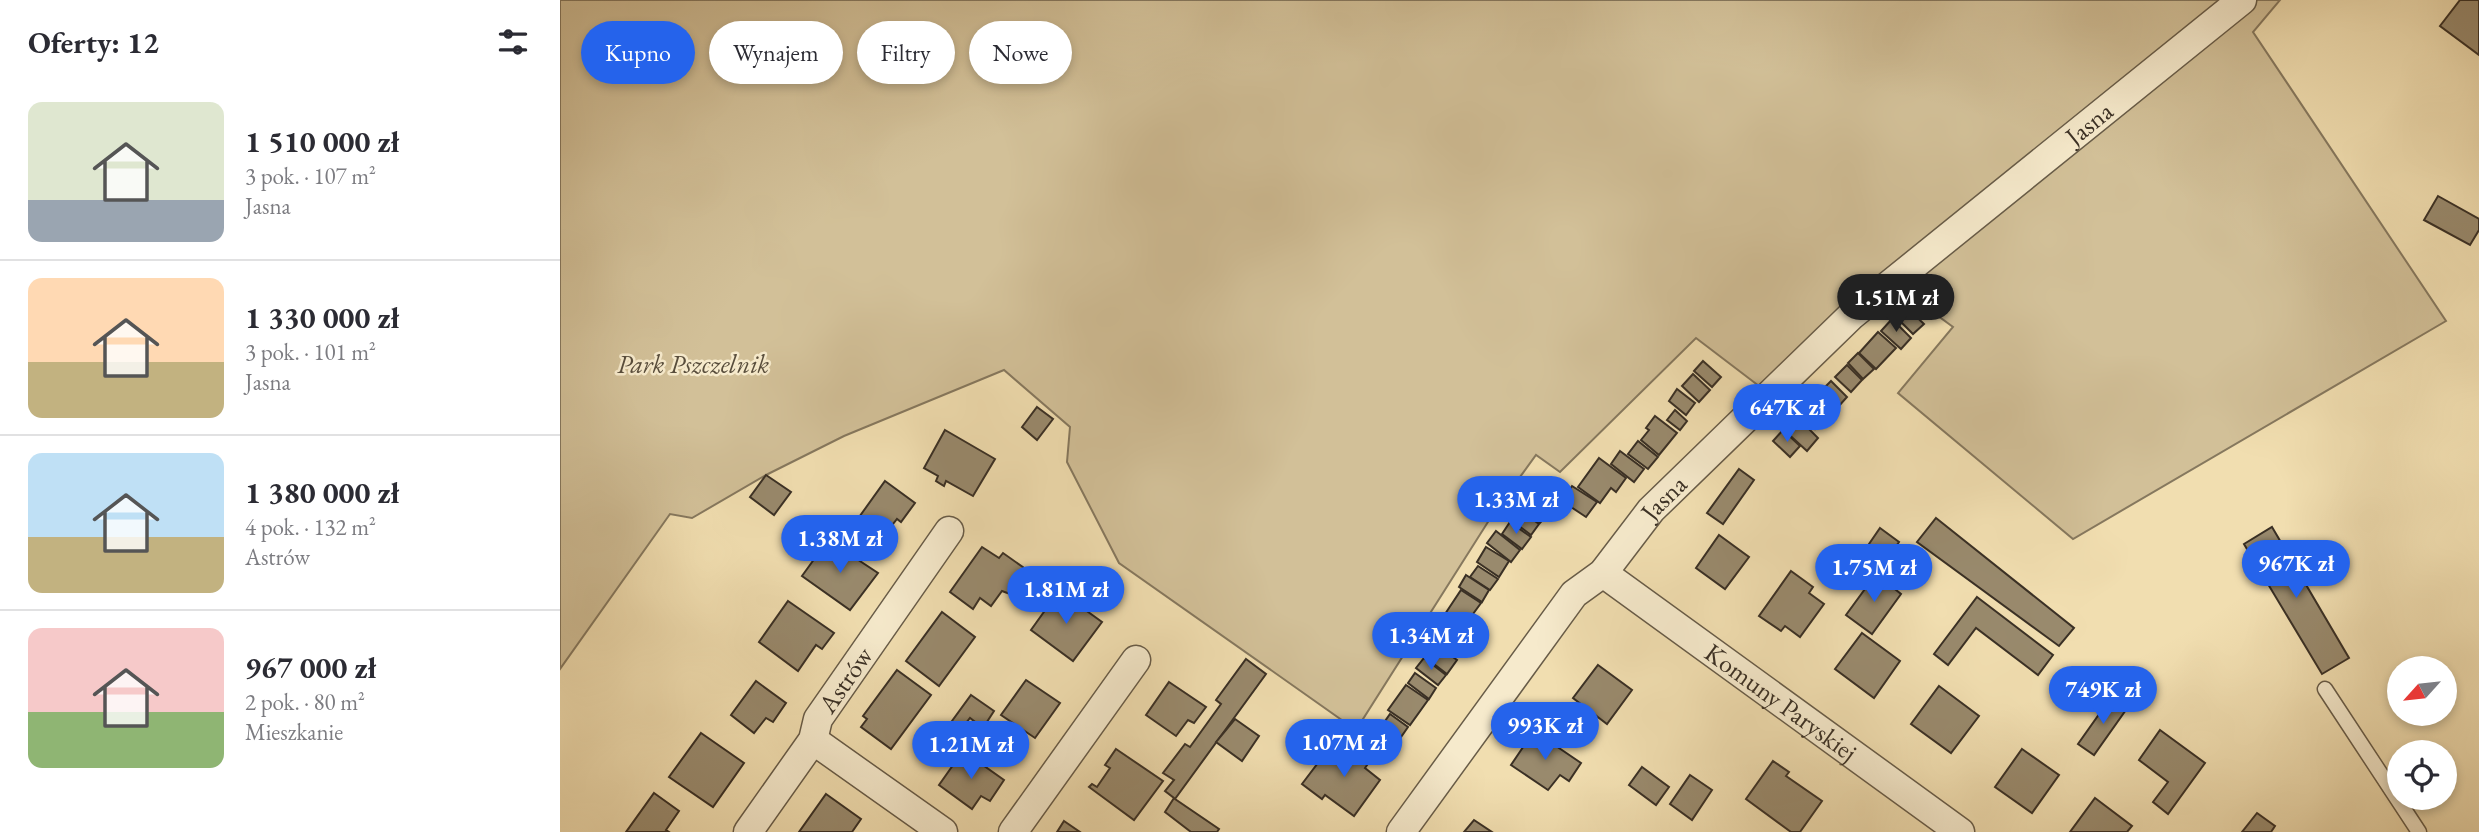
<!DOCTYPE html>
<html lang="pl">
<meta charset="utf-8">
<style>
:root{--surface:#fff;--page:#f7f7f7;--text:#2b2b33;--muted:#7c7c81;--line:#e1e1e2;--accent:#2563eb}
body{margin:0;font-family:"EB Garamond",serif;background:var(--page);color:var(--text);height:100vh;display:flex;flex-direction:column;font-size:26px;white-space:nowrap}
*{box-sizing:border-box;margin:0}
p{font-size:23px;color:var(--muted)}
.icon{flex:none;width:38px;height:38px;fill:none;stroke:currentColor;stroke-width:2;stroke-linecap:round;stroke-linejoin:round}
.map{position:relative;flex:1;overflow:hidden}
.side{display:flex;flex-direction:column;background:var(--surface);width:560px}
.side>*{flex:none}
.guide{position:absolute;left:21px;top:21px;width:665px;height:63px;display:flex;gap:14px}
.needle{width:46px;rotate:243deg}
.buttons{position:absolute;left:1827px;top:656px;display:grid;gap:14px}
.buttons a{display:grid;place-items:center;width:70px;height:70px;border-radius:50%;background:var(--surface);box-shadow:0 4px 10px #0003;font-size:35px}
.price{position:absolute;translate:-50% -60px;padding:0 16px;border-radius:24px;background:var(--accent);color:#fff;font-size:23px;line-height:46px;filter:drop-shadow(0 2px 4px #0008)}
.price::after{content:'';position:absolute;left:50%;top:42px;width:21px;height:16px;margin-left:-10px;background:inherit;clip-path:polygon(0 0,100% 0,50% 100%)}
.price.selected{background:#222;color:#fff}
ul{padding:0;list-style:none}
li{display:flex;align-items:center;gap:21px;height:175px;padding:0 28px}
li+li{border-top:2px solid var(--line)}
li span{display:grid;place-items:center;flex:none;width:196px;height:140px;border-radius:14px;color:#555}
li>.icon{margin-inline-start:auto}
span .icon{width:84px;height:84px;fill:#fffc;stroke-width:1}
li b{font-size:30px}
h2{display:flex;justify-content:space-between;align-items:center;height:84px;padding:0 28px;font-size:30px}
.tag{padding:0 24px;border-radius:32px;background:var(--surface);box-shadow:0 4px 10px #0003;font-size:24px;line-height:63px}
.tag.selected{background:var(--accent);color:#fff}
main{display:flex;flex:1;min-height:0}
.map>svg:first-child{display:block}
</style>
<main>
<section class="side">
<h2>Oferty: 12<svg class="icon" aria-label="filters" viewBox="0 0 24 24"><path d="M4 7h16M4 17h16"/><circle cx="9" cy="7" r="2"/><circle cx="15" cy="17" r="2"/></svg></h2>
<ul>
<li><span style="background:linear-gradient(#dfe7d0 70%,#9aa5b1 0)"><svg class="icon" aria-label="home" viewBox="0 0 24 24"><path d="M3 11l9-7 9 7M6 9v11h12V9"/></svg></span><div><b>1 510 000 zł</b><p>3 pok. · 107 m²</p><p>Jasna</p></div></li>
<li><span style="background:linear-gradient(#ffd9b3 60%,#c2b280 0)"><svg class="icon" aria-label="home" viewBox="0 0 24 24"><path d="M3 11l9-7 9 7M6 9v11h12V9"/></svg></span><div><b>1 330 000 zł</b><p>3 pok. · 101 m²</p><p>Jasna</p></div></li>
<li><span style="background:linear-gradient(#bfe0f5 60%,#c2b280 0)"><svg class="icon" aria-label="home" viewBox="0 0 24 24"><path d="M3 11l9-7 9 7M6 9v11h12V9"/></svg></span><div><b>1 380 000 zł</b><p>4 pok. · 132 m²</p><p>Astrów</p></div></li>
<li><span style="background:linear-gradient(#f6c9c9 60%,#8fb573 0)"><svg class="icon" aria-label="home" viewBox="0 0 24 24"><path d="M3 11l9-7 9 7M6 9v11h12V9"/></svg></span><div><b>967 000 zł</b><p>2 pok. · 80 m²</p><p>Mieszkanie</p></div></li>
</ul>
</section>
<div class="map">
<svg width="1919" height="832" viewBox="0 0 1919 832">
<rect width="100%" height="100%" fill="#f1deb0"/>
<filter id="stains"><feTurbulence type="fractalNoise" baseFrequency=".00286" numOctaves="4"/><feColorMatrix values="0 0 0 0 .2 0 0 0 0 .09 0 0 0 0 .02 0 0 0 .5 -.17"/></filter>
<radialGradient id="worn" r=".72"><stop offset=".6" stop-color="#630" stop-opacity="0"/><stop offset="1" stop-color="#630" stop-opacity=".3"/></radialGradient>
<path fill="#d2c098" stroke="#86785e" stroke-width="2" d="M0,0H1720L1693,32L1886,321L1513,539L1338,393L1393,327L1340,288L1220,402L1136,338L1000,472L976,455L933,514L796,730L559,563L507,462L510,427L444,370L284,436L206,475L132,518L110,514L0,669Z"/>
<g fill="#998a6d" stroke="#3a3025" stroke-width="2">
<path d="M1900,0H1919V55L1880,26Z"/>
<path d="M1878,196L1919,219V230L1910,245L1864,220Z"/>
<path d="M1346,307L1364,324L1353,334L1336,317Z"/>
<path d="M1332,319L1351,338L1341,349L1321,331Z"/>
<path d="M1318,332L1336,348L1316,369L1299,353Z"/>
<path d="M1298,353L1314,369L1303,379L1288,363Z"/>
<path d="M1143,361L1161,377L1152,387L1134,371Z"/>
<path d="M1287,365L1302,380L1291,392L1275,377Z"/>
<path d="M1133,374L1150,390L1139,402L1122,386Z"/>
<path d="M1271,381L1287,397L1278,407L1262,390Z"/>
<path d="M1117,389L1135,403L1126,415L1109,401Z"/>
<path d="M1260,392L1275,406L1265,416L1250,403Z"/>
<path d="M1249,403L1265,419L1255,429L1239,414Z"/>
<path d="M477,407L493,419L477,440L462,427Z"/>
<path d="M1115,410L1127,421L1120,430L1107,420Z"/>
<path d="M1095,416L1117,433L1099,455L1081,440L1089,430L1086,428Z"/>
<path d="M1237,417L1258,438L1247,451L1224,430Z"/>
<path d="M385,430L435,459L413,496L386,481L384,486L376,481L378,476L364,468Z"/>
<path d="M1223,430L1240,446L1230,457L1213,441Z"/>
<path d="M1078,441L1098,457L1088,469L1068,454Z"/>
<path d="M1060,451L1084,469L1074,482L1051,464Z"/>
<path d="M1039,458L1066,478L1056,492L1051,488L1040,503L1018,487Z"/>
<path d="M1179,469L1194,480L1163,524L1147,513Z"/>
<path d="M206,475L231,492L214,515L190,497Z"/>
<path d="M325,481L355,503L341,522L337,519L322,538L297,520Z"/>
<path d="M980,485L999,499L990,511L971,497Z"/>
<path d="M1012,486L1037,502L1026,517L1002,501Z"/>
<path d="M970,497L989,513L980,523L961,508Z"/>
<path d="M955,507L979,524L971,535L947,517Z"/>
<path d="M1376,518L1514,628L1499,646L1357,542Z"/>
<path d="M950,522L971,537L962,549L942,534Z"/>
<path d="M1712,527L1789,658L1762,674L1684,544Z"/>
<path d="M1320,528L1339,542L1328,558L1309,544Z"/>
<path d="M936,531L960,550L951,562L927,543Z"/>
<path d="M1159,535L1189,557L1165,589L1136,568Z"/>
<path d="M268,540L318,573L290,610L242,576Z"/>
<path d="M422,547L439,558L443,553L467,570L450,594L442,591L431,606L420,598L413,609L390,592Z"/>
<path d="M926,547L949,561L939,577L917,562Z"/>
<path d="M918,566L938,579L930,590L910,577Z"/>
<path d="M1231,571L1253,587L1249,593L1264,604L1240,637L1225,626L1221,631L1199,616Z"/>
<path d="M1316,574L1341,594L1312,634L1286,615Z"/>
<path d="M906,575L929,590L922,602L899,587Z"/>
<path d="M901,590L921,603L913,614L917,617L902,641L881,627L888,617L885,614Z"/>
<path d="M499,591L542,622L513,661L471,630Z"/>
<path d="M1417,597L1493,655L1478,675L1416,628L1388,665L1374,654Z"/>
<path d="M228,601L274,633L262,649L256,645L238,671L199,642Z"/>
<path d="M382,612L415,637L379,686L346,661Z"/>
<path d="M879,629L901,643L893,654L872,641Z"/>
<path d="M1302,633L1340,661L1314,698L1275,669Z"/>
<path d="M876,645L897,660L887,674L866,658Z"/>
<path d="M864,658L886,675L878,685L856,668Z"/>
<path d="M686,659L706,674L615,799L659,829L657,832H631L605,812L614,798L605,791L614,780L603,773L625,744L630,747L661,704L656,700Z"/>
<path d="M1038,665L1072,690L1047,724L1013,698Z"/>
<path d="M337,670L371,695L331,749L301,727L307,719L303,716Z"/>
<path d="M855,673L876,688L869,699L848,683Z"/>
<path d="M466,680L500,703L475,738L441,715Z"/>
<path d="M196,681L226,703L213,722L206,718L194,733L171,715Z"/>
<path d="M609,682L646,707L634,723L628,720L616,736L586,715Z"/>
<path d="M846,685L868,700L850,725L828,710Z"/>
<path d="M1379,686L1419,716L1391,753L1351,724Z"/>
<path d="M411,695L434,711L423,728L410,718L402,728L392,721Z"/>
<path d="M1552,696L1568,707L1534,755L1518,744Z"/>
<path d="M830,714L848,727L841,737L823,724Z"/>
<path d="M675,719L699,736L682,761L656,742Z"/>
<path d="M818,725L839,739L832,749L811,735Z"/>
<path d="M1600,730L1645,763L1608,814L1593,802L1608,782L1579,760Z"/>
<path d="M974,731L1021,763L1009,781L1000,775L988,790L951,765Z"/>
<path d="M141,733L184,763L153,807L109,777Z"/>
<path d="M790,742L808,754L810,761L805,768L820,780L794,816L765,795L762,799L742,784L764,755L777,758Z"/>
<path d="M556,749L603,781L574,820L529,787L532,784L537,787L550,768L545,765Z"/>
<path d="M1462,749L1499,775L1472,813L1435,787Z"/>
<path d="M403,751L444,780L430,801L421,796L412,809L379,785Z"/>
<path d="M1213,761L1229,772L1226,776L1262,801L1240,832H1231L1186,799Z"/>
<path d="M1082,767L1109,787L1096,805L1069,785Z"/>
<path d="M1130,775L1152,790L1132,820L1110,804Z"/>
<path d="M94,793L119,811L106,830L109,832H66Z"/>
<path d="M266,794L301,819L292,832H239Z"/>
<path d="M1535,798L1572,826L1567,832H1510Z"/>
<path d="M1697,813L1715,826L1711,832H1682Z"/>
<path d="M914,820L932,832H904Z"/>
<path d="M504,821L520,832H497Z"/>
</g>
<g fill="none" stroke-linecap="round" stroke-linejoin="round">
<g stroke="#685c48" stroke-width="17">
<path id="service" d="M1765,689L1859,832"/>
</g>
<g stroke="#685c48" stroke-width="31">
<g id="minor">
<path id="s1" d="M1043,573L1400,832"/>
<path d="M253,740L383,832"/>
<path id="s2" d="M188,832L253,740L258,719L389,531"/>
<path d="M453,832L576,660"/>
<path id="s3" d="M841,832L1014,594L1043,573L1091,510L1292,315L1682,0"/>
</g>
</g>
<use href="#service" stroke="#f6eacc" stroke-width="14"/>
<use href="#minor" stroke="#f6eacc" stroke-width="28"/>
</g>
<g text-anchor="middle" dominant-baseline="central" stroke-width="5" stroke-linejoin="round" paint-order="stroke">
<g font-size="26" fill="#3a3025" stroke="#f6eacc">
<text stroke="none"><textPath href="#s3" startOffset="994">Jasna</textPath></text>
<text stroke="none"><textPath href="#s3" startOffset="427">Jasna</textPath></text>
<text stroke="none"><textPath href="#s2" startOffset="182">Astrów</textPath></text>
<text stroke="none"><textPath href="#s1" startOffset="220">Komuny Paryskiej</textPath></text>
</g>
<g font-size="26" font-style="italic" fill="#584d3c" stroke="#f6eacc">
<text x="133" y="364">Park Pszczelnik</text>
</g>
</g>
<rect width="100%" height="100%" filter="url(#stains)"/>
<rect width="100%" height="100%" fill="url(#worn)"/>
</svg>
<div class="buttons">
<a><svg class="needle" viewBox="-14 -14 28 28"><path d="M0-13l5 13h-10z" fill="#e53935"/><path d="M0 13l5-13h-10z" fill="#7c7c81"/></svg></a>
<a><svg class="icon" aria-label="locate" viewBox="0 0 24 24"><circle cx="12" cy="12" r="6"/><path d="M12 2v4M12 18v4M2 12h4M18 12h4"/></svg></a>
</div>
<b class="price selected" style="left:1336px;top:334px">1.51M zł</b>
<b class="price" style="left:1227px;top:444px">647K zł</b>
<b class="price" style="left:956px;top:536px">1.33M zł</b>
<b class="price" style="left:280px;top:575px">1.38M zł</b>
<b class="price" style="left:1736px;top:600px">967K zł</b>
<b class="price" style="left:1314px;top:604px">1.75M zł</b>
<b class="price" style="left:506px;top:626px">1.81M zł</b>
<b class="price" style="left:871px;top:672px">1.34M zł</b>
<b class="price" style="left:1543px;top:726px">749K zł</b>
<b class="price" style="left:985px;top:762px">993K zł</b>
<b class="price" style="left:784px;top:779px">1.07M zł</b>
<b class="price" style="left:411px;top:781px">1.21M zł</b>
<div class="guide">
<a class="tag selected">Kupno</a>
<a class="tag">Wynajem</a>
<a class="tag">Filtry</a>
<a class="tag">Nowe</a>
</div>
</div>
</main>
